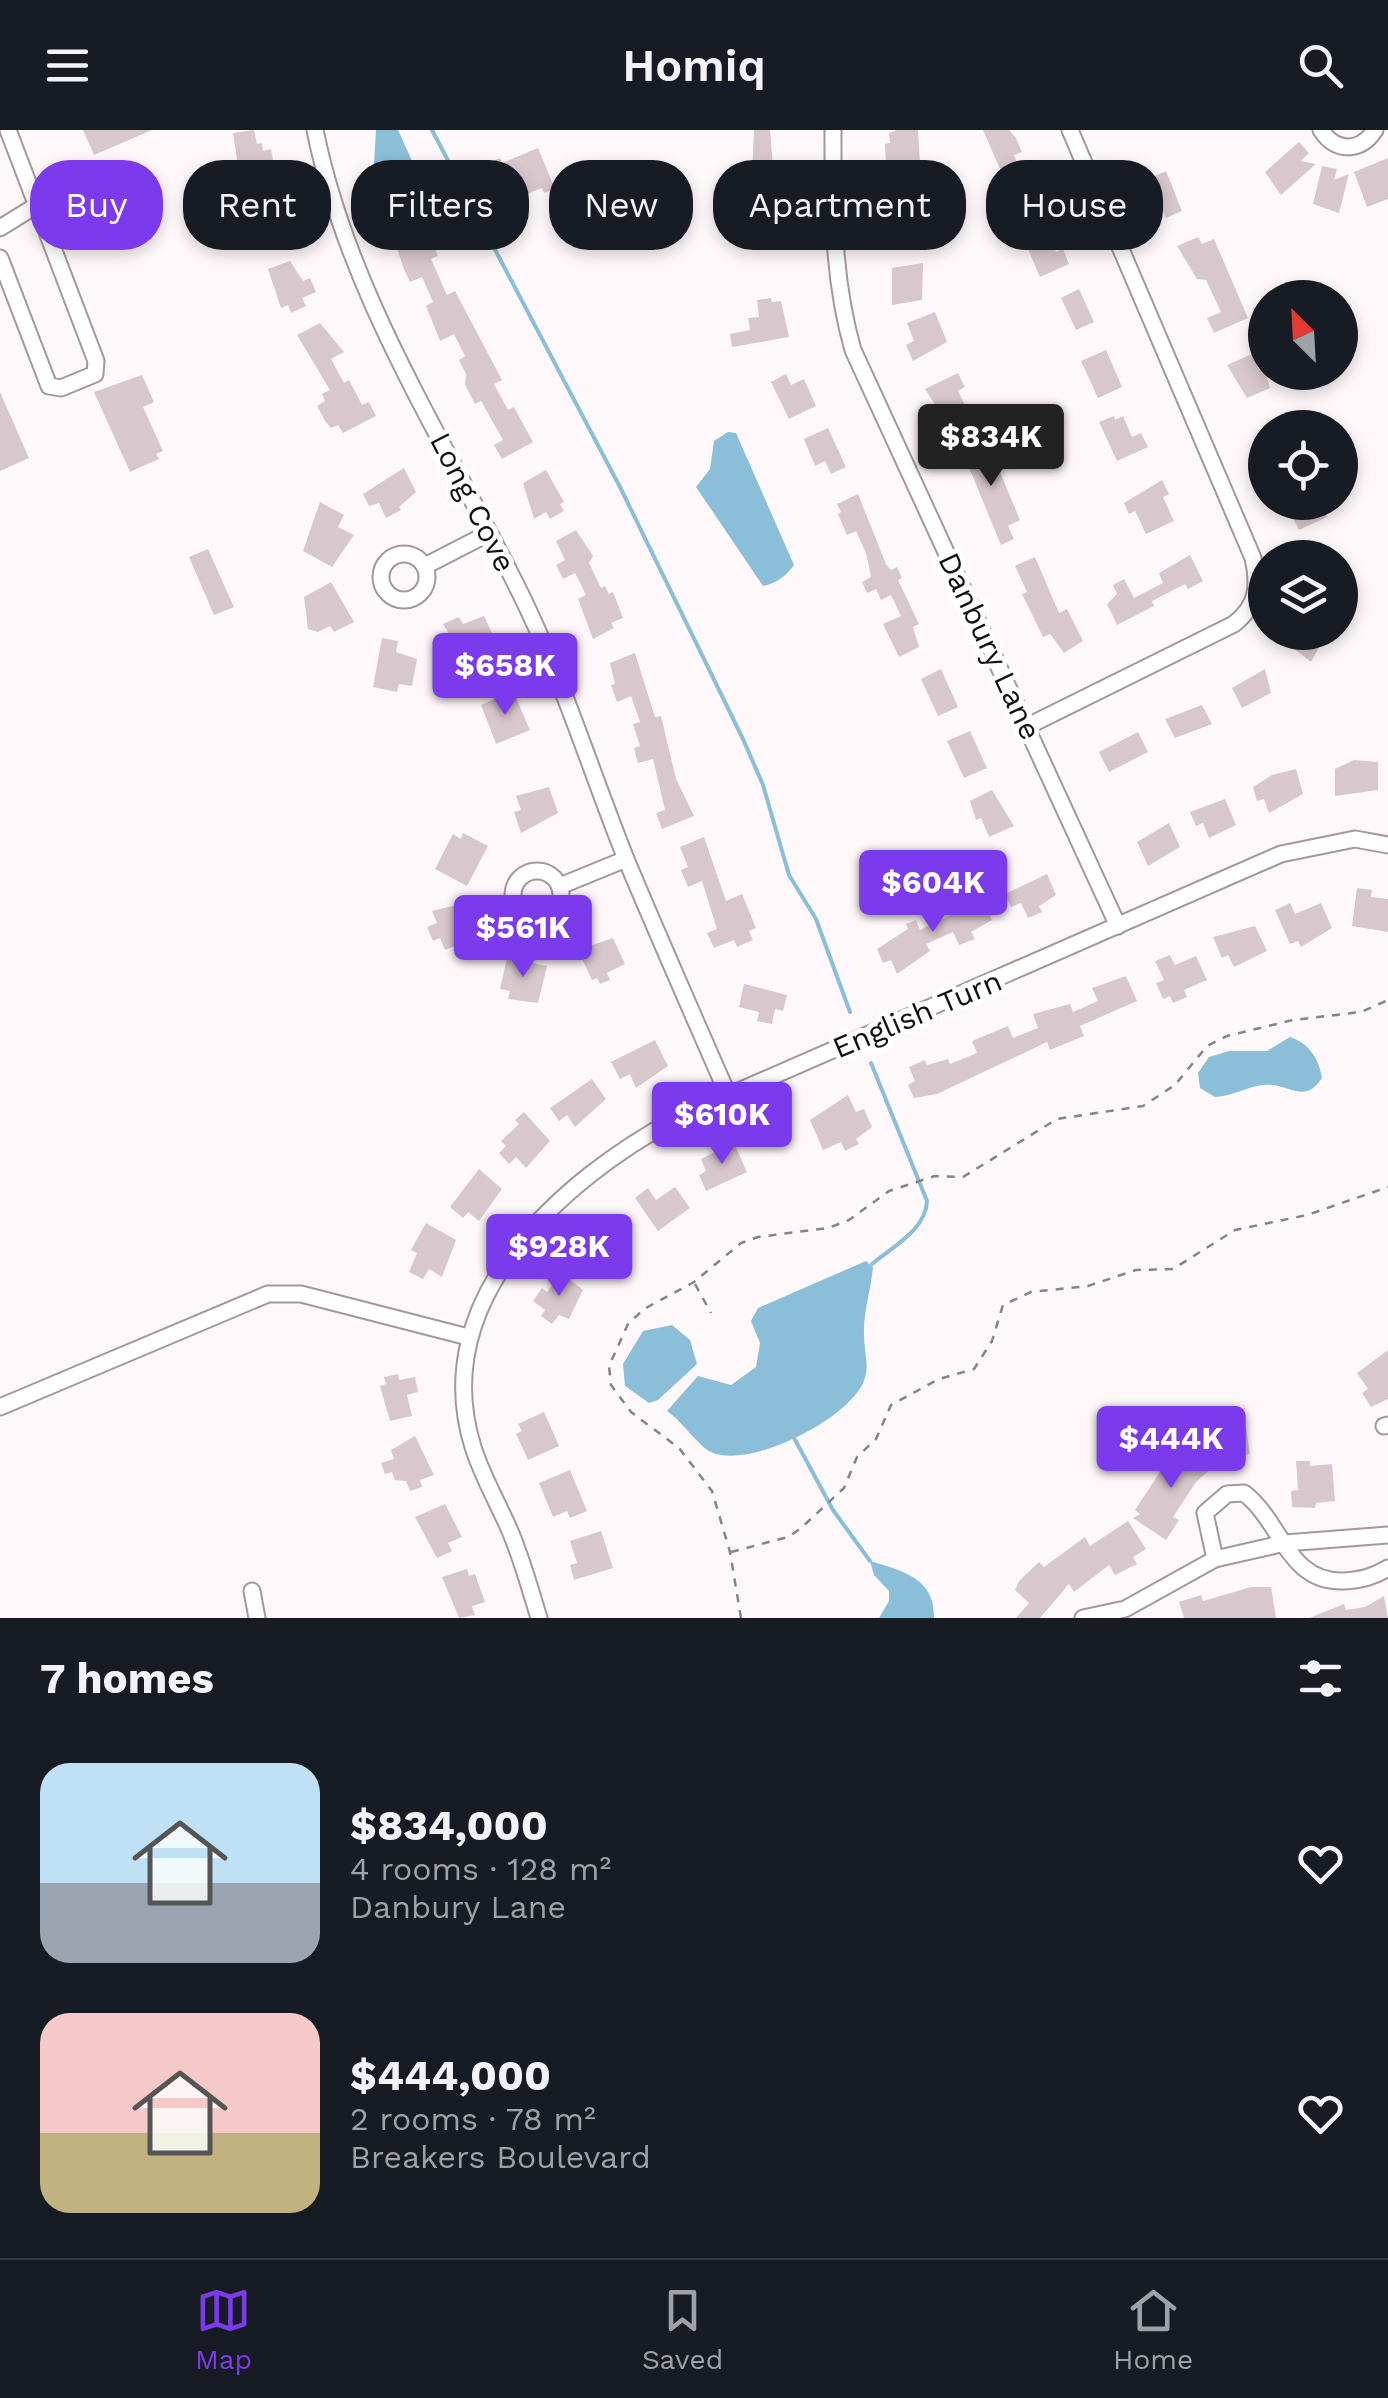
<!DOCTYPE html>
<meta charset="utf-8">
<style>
:root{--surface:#171b24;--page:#20242c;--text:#f1f3f6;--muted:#9ea1a6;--line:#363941;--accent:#7c3aed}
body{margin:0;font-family:"Work Sans",sans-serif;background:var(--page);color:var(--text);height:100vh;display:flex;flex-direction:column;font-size:38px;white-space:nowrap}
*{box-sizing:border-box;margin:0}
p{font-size:32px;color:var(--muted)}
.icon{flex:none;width:55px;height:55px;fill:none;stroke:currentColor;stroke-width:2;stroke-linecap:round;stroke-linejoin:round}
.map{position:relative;height:1488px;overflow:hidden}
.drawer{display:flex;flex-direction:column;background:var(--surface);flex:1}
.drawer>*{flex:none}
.banner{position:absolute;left:30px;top:30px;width:1330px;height:90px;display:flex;gap:20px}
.needle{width:65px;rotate:336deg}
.buttons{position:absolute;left:1248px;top:150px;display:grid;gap:20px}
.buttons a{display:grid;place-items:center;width:110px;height:110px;border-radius:50%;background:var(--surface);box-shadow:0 5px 15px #0003;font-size:50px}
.price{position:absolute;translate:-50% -85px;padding:0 22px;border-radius:10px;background:var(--accent);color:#fff;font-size:32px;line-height:65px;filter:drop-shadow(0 2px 5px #0008)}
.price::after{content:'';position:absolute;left:50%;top:60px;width:30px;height:22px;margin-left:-15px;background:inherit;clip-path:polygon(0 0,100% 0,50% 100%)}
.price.current{background:#222;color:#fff}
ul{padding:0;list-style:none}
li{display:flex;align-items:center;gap:30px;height:250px;padding:0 40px}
li span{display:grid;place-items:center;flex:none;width:280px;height:200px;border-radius:30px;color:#555}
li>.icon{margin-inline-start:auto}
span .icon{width:120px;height:120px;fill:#fffc;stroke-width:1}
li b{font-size:42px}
h2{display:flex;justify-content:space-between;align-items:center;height:120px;padding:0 40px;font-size:42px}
.pill{padding:0 35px;border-radius:40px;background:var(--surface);box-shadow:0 5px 15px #0003;font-size:35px;line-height:90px}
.pill.current{background:var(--accent);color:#fff}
header{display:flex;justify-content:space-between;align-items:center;height:130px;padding:0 40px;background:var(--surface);font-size:45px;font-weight:600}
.tabs{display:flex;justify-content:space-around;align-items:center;height:140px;border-top:2px solid var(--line);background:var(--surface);font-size:28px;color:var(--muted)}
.tabs a{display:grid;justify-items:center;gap:5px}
.tabs .current{color:var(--accent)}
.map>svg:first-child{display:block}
</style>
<header><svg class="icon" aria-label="menu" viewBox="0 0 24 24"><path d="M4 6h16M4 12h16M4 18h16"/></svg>Homiq<svg class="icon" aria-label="search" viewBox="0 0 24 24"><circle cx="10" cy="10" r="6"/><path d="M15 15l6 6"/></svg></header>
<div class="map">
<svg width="1388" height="1488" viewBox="0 0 1388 1488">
<rect width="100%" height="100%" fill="#fff8fa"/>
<g fill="#8bbed8">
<path d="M376,0H398L418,44L373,51Z"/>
<path d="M728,302L736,303L794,435C786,446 777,453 763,456L696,357L710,339L714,311Z"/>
<path d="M1290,907C1309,913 1319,929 1322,948C1304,976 1288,952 1263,955C1246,957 1233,966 1215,967L1200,958L1198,943L1209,927L1229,921H1267Z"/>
<path d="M866,1131L873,1137C871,1159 863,1183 864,1206C864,1222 870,1235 864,1251C849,1289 749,1340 711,1322C698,1316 683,1292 667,1281L698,1246L731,1255L756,1237L760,1213L751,1191L758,1178Z"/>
<path d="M672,1195L690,1210L697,1234L658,1270L649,1273L625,1256L623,1234L643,1201Z"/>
<path d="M870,1431C903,1441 935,1448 934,1488H879L889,1471V1461L874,1445Z"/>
</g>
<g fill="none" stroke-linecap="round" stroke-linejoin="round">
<g stroke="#8bbed8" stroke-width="4">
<path d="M432,0L620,357L743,609L763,655L789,745L816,789L850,882"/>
<path d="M871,933L927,1071C926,1100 892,1117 872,1134"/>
<path d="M793,1306L833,1380L870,1431"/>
</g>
</g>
<g fill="#d8c8cd">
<path d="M83,0H152L94,25Z"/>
<path d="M254,0L257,14L262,13L263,21L271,19L274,36L259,39L261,46L245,50L244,41L239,42L233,3Z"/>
<path d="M754,0H770L774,48L752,44Z"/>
<path d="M897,0H918L920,33L886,37L885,14L890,13L889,3Z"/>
<path d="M983,0H1009L1016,8L1022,22L1014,25L1023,47L1028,45L1043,71L1010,85L1000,63L998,49L1003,46Z"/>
<path d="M1299,12L1309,23L1301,31L1316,34L1281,65L1265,42Z"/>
<path d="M538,18L555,59L544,63L542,58L519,67L522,73L511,77L502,56L492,60L482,35L500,28L502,33Z"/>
<path d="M1388,28V69L1367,77L1354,42Z"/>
<path d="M1322,36L1337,39L1334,50L1349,44L1339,83L1313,74Z"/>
<path d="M1166,41L1182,81L1166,88L1148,49Z"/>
<path d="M270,65L280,87L287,85L291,101L277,105L279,112L264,117L262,109L257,111L248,71Z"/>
<path d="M907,66L909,103L887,104L885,67Z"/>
<path d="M757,77H779L780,118L762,119V109H753Z"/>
<path d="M417,100L424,116L432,112L438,126L431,129L447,165L455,161L502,250L494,254L508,280L514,277L533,312L502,329L494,315L503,310L481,271L475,274L465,255L466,244L459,230L465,226L454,204L440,211L426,176L433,172L422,147L410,152L404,139L394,110Z"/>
<path d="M1048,103L1056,122L1063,119L1069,134L1040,147L1024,110Z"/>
<path d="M1198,107L1202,114L1214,109L1248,188L1214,203L1207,188L1221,182L1206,150L1197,149L1177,116Z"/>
<path d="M290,131L303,151L310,148L316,162L302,168L306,176L291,183L288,175L281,178L268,139Z"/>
<path d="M923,133L922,170L892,175V138Z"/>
<path d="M1079,159L1094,192L1076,200L1061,168Z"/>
<path d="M771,168L772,172L781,171L789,207L732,217L730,204L750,200L748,188L759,187L757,170Z"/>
<path d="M935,182L947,212L913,231L906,215L914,211L907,193Z"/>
<path d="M320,193L344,222L331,229L344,253L349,250L362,275L369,272L376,286L343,303L338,295L331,298L325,291L317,276L325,271L322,264L330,260L297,205Z"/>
<path d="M1106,220L1122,257L1098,268L1081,231Z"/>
<path d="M1252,224L1259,240L1264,238L1270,258L1247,268L1227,235Z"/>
<path d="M958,243L965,257L958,261L969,283L947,293L925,259Z"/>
<path d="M786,244L791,255L804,249L816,276L789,289L771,252Z"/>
<path d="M142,245L154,272L143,277L163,321L156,324L159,329L130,342L94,262Z"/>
<path d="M0,262L29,328L0,341Z"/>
<path d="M1114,286L1115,290L1123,286L1132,307L1141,303L1148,317L1117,331L1099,292Z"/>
<path d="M828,298L846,337L831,344L825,331L815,336L804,309Z"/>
<path d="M977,312L980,318L988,313L1020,390L1008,396L1014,409L1001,415L968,335L963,338L955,323Z"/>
<path d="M404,338L416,362L399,377L401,380L386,388L379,373L369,376L363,364Z"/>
<path d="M546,340L564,372L560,374L564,381L550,389L546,382L534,389L523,353Z"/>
<path d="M1162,350L1169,364L1163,367L1174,391L1146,404L1135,381L1129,384L1124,373Z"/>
<path d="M858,364L886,434L891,440L897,437L902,448L898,450L919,494L913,497L919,517L899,527L883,494L901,486L891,465L881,470L876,459L867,463L862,452L871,447L866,423L856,401L847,405L838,384L841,382L837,374Z"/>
<path d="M320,372L344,385L338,397L354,405L332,437L303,421Z"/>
<path d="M1294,372H1321L1327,387L1299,400L1288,379L1295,376Z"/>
<path d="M576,400L593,426L589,433L601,458L605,456L609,464L613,462L623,488L611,493L614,498L593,509L578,469L586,465L575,443L563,449L556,435L565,430L556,411Z"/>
<path d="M208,419L234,477L214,485L189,427Z"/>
<path d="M1190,425L1203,451L1188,459L1185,454L1152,471L1154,476L1117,495L1107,474L1117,464L1113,455L1124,449L1134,468L1163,453L1159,443Z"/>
<path d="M1035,427L1059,483L1067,479L1083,511L1064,523L1050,504L1043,507L1022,464L1027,462L1015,436Z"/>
<path d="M331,452L354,492L334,502L330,496L318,502L308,499L304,467Z"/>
<path d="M484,486L497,514L465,530L443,494L459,487L463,494Z"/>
<path d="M1301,502H1327L1311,532L1293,518Z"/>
<path d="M382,508L398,511L396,522L417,529L412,556L399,554L397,562L373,557Z"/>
<path d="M635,523L655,587L661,586L676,649L694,686L662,699L656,683L665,680L653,629L638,633L634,618L640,616L633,594L640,592L631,566L617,572L611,555L615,554L610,533Z"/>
<path d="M941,539L958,577L938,586L921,549Z"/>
<path d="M1265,539L1271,563L1242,578L1232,558Z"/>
<path d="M513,561L530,600L496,614L481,575Z"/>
<path d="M1202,575L1212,594L1175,608L1165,589Z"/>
<path d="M970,601L987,638L964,648L947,611Z"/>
<path d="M1138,602L1148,622L1109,642L1099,622Z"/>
<path d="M1354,630L1378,632V660L1335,666V639Z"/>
<path d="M1296,639L1303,664L1269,683L1264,669L1257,671L1253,657L1272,645Z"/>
<path d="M549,657L558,683L521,703L514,682L521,680L516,666Z"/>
<path d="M992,660L1014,696L989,707L981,688L976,690L970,671Z"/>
<path d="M1225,669L1236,695L1209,708L1203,693L1196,696L1190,682Z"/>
<path d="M1169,693L1180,717L1148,736L1137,712Z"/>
<path d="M463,703L488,716L467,756L435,739L453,704L461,709Z"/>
<path d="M704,707L726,771L742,764L756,798L749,801L753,810L737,817L734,810L714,818L707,803L717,799L702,751L688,757L681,740L688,737L680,717Z"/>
<path d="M1047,744L1056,765L1039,776L1042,782L1028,788L1021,773L1011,777L1005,764Z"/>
<path d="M1357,758L1372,760L1371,767L1388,769V802L1352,796Z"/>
<path d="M983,769L992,790L971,802L975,809L959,815L953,802L926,814L930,821L897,844L891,830L883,833L877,819L908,799L906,794L916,790L920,800Z"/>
<path d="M1290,773L1295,784L1321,773L1332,798L1301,817L1298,811L1290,814L1275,780Z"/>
<path d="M456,775L465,796L476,792L482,805L445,820L440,808L433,811L427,797L437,793L432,781Z"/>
<path d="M1255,796L1267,821L1234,837L1228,825L1222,828L1213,807Z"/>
<path d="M613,808L625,834L607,843L610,850L600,854L597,848L592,850L578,820Z"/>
<path d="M1170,825L1175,835L1196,826L1207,850L1184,860L1187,867L1173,873L1170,866L1163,869L1156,853L1164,850L1155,831Z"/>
<path d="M507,828L547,836L538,873L508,869L510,861L500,859Z"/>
<path d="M1126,846L1137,871L1080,896L1084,906L1050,920L1047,912L937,964L914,968L908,955L915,951L909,937L925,930L927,935L948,929L950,934L977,923L972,911L1008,896L1013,908L1038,898L1033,884L1070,874L1073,882L1098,871L1092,858Z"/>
<path d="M744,854L787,865L783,881L775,879L772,894L757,891L759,882L739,877Z"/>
<path d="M655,910L668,936L636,958L630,944L620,949L611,932Z"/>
<path d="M592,949L606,969L575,997L567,985L559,991L550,978Z"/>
<path d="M848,965L856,982L864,979L872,997L856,1009L859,1014L845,1021L841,1012L823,1020L810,990Z"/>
<path d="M524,982L550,1011L526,1038L516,1027L509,1034L499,1023L506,1016L501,1011L519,994L515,990Z"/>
<path d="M734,1013L747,1042L706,1061L699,1045L706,1041L701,1029Z"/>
<path d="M479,1039L502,1059L479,1091L468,1082L463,1088L450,1077Z"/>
<path d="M675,1057L690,1078L658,1101L635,1068L648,1058L656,1070Z"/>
<path d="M426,1093L456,1110L442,1147L429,1139L423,1149L409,1142L417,1123L411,1120Z"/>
<path d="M561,1143L583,1160L569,1189L559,1185L552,1194L541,1186L545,1180L533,1171L542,1158L547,1162Z"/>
<path d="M1388,1220V1269L1371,1277L1362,1263L1368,1259L1357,1243Z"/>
<path d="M398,1244L399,1250L415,1247L418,1262L407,1265L412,1286L390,1291L380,1256L386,1254L384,1247Z"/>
<path d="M544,1282L559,1316L528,1330L516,1304L522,1301L518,1294Z"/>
<path d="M1245,1292L1250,1324L1231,1327L1232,1336L1216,1338L1211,1297Z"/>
<path d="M415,1306L434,1345L420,1350L422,1357L410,1361L406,1351L395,1350L392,1342L385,1344L381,1333L394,1329L391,1320Z"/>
<path d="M1190,1313L1212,1338L1196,1352L1173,1387L1179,1390L1166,1410L1133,1388L1140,1384L1135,1380L1164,1336Z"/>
<path d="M1296,1331H1310V1336L1332,1334L1335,1371L1316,1373L1315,1378L1292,1377L1291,1361L1298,1360Z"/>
<path d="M570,1340L587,1381L570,1388L567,1381L553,1387L539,1353Z"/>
<path d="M445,1374L462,1407L448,1413L452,1421L437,1428L415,1387Z"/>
<path d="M1128,1391L1146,1419L1133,1427L1137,1434L1115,1445L1109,1435L1074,1462L1069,1454L1040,1488H1016L1029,1473L1015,1460L1019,1451L1039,1432L1044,1437L1085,1407L1090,1416Z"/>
<path d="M601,1401L613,1438L574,1450L570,1435L577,1433L570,1411Z"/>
<path d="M467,1439L469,1446L475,1444L485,1472L472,1476L475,1485L459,1488L442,1447Z"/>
<path d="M1251,1457H1271L1276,1488H1184L1179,1472L1201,1465L1203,1471Z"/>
<path d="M1384,1466L1388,1488H1309L1344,1474L1346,1480L1365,1477Z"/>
</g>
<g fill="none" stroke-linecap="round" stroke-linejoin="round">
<g stroke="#a6979c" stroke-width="19">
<g id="minor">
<path d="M315,0C350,172 451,319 526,475C565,557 592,644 626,729C659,808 694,887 728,965"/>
<path d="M833,0C833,76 832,147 853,220L1118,796"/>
<path d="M1321,0C1335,22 1360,23 1375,0"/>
<path d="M0,98L37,75"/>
<path d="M0,128L49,256L61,258L95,244L96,231L8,0"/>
<circle cx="404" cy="447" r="23"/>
<path d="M425,436L489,403"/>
<path d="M1028,596L1234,494C1258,475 1259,456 1253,428L1070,0"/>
<circle cx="537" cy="765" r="24"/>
<path d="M560,756L626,729"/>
<path d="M0,1277L268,1164H301L468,1207"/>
<path d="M1384,1296L1388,1295"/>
<path d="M1215,1429L1205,1383L1227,1364L1244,1363C1283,1393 1287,1453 1344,1451C1361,1450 1373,1447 1388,1438"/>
<path d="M252,1461L257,1488"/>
<path d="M539,1488C530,1459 522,1429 510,1401C498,1373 482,1346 473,1317C427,1170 560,1051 677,988L1281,724L1355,709L1388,715"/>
<path d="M1083,1488L1125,1479L1215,1429L1285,1413L1388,1405"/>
</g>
</g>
<g stroke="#898385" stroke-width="2.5" stroke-dasharray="8 8" stroke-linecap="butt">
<path d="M695,1154L711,1183"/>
<path d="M731,1422L788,1407L800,1399L844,1358L857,1327L876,1309L891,1275L939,1249L974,1239L992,1211L1003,1175L1031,1162L1088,1156L1136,1140L1173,1139L1235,1100L1307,1085L1388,1057"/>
<path d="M741,1488L730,1422L712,1361L679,1318L631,1282L611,1255L609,1236L628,1194L644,1179L694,1152L741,1113L758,1107L828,1098L849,1090L889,1061L935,1046L963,1047L1057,989L1143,976L1175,955L1207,916L1227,906L1293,890L1361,882L1388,870"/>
</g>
<use href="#minor" stroke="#fff" stroke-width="15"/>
</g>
<g text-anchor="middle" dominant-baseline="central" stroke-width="10" stroke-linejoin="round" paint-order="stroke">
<g font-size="30" fill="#140f11" stroke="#fff">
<text transform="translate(473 372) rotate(63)">Long Cove</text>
<text transform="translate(990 516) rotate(65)">Danbury Lane</text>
<text transform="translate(917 884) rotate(-23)">English Turn</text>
</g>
</g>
</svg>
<div class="buttons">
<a><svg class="needle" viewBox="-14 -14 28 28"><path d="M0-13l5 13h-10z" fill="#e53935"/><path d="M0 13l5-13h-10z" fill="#9ea1a6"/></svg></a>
<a><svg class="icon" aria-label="locate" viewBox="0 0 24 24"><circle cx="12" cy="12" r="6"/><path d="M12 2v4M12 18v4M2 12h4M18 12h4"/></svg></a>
<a><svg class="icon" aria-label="layers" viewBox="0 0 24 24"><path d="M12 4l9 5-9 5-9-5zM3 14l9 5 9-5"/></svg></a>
</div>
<b class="price current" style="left:991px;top:359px">$834K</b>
<b class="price" style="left:505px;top:588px">$658K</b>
<b class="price" style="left:933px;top:805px">$604K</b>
<b class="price" style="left:523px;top:850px">$561K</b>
<b class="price" style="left:722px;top:1037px">$610K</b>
<b class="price" style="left:559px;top:1169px">$928K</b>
<b class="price" style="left:1171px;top:1361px">$444K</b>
<div class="banner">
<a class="pill current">Buy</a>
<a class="pill">Rent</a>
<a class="pill">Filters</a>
<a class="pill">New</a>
<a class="pill">Apartment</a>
<a class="pill">House</a>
</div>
</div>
<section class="drawer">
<h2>7 homes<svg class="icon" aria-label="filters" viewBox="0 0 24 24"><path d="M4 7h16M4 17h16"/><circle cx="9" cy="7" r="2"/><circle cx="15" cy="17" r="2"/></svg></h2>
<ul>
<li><span style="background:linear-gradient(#bfe0f5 60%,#9aa5b1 0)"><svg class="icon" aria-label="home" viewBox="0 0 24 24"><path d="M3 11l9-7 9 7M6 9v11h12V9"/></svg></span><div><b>$834,000</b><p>4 rooms · 128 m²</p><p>Danbury Lane</p></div><svg class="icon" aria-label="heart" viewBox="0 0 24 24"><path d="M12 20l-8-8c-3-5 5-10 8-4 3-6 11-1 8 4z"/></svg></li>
<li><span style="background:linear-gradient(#f6c9c9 60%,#c2b280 0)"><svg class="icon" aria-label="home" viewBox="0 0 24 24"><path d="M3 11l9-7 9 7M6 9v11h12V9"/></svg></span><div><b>$444,000</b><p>2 rooms · 78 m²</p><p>Breakers Boulevard</p></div><svg class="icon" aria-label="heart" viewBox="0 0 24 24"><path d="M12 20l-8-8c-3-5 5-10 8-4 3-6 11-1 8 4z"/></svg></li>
</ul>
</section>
<nav class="tabs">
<a class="current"><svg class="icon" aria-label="map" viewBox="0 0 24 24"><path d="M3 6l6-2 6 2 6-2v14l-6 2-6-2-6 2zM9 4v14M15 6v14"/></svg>Map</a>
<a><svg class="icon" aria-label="saved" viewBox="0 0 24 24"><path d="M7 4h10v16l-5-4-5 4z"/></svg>Saved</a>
<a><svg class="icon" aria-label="home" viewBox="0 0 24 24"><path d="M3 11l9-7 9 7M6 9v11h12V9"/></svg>Home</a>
</nav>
